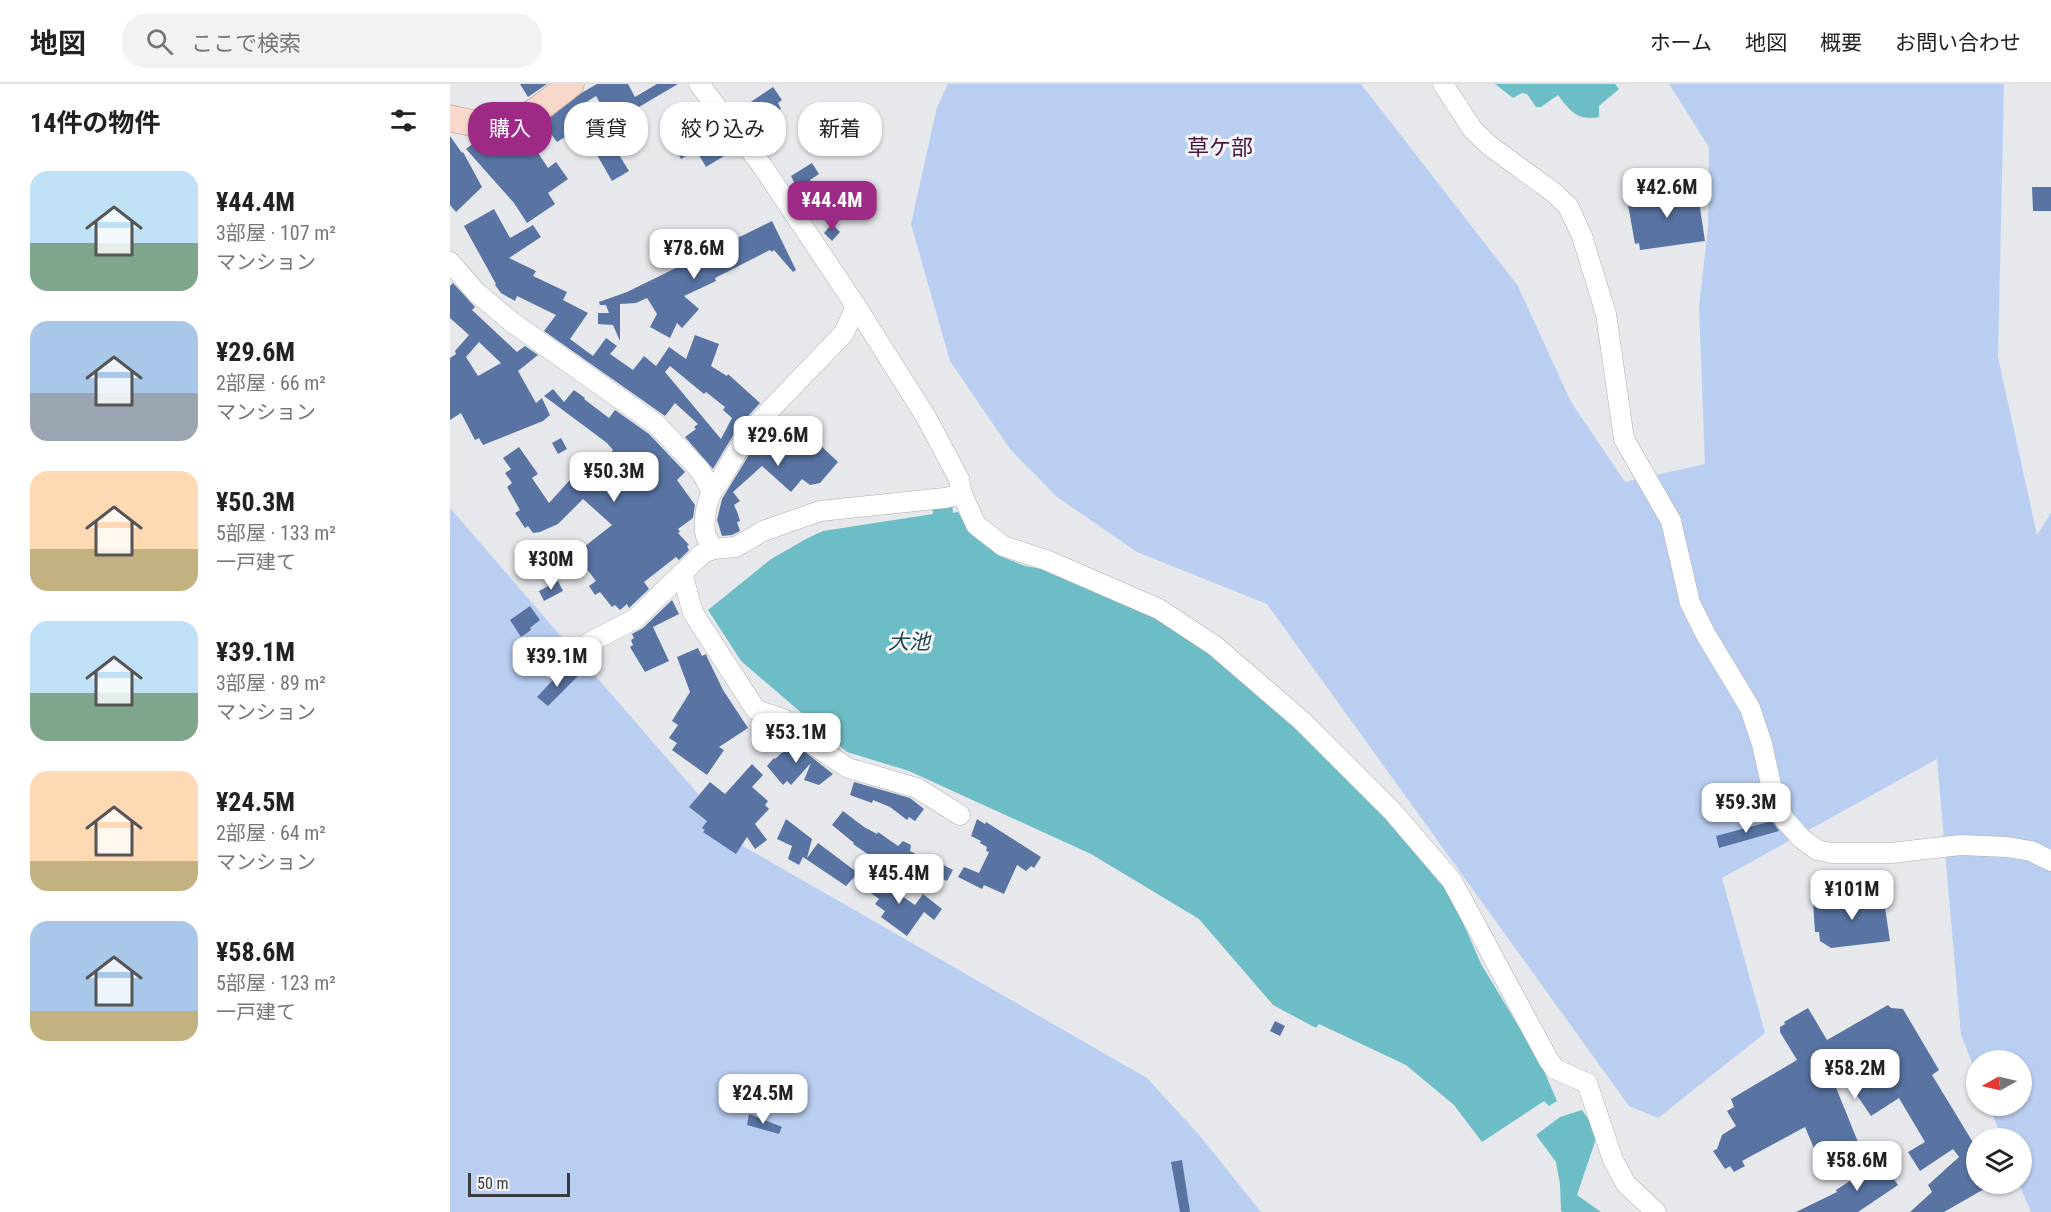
<!DOCTYPE html>
<html lang="ja">
<meta charset="utf-8">
<style>
:root{--surface:#fff;--page:#f2f2f2;--text:#222;--muted:#767676;--line:#e0e0e0;--accent:#9d2a85}
body{margin:0;font-family:"Roboto Condensed","Noto Sans JP",sans-serif;background:var(--page);color:var(--text);height:100vh;display:flex;flex-direction:column;font-size:22px;white-space:nowrap}
*{box-sizing:border-box;margin:0}
p{font-size:20px;color:var(--muted)}
.icon{flex:none;width:33px;height:33px;fill:none;stroke:currentColor;stroke-width:2;stroke-linecap:round;stroke-linejoin:round}
.map{position:relative;flex:1;overflow:hidden}
.panel{display:flex;flex-direction:column;background:var(--surface);width:450px}
.panel>*{flex:none}
.banner{position:absolute;left:18px;top:18px;width:570px;height:54px;display:flex;gap:12px}
.needle{width:39px;rotate:262deg}
.fabs{position:absolute;left:1516px;top:966px;display:grid;gap:12px}
.fabs a{display:grid;place-items:center;width:66px;height:66px;border-radius:50%;background:var(--surface);box-shadow:0 2px 4px #0004;font-size:30px}
.scale{position:absolute;left:18px;bottom:15px;width:102px;box-sizing:border-box;padding-left:6px;border:3px solid #393a3b;border-top:0;font-size:16px;line-height:21px;white-space:nowrap;color:#393a3b;-webkit-text-stroke:4px #f4f6f9;paint-order:stroke}
.price{position:absolute;translate:-50% -51px;padding:0 14px;border-radius:12px;background:#fff;color:#222;font-size:20px;line-height:39px;filter:drop-shadow(0 2px 3px #0008)}
.price::after{content:'';position:absolute;left:50%;top:36px;width:18px;height:14px;margin-left:-9px;background:inherit;clip-path:polygon(0 0,100% 0,50% 100%)}
.price.current{background:var(--accent);color:#fff}
ul{padding:0;list-style:none}
li{display:flex;align-items:center;gap:18px;height:150px;padding:0 30px}
li span{display:grid;place-items:center;flex:none;width:168px;height:120px;border-radius:18px;color:#555}
li>.icon{margin-inline-start:auto}
span .icon{width:72px;height:72px;fill:#fffc;stroke-width:1}
li b{font-size:26px}
h2{display:flex;justify-content:space-between;align-items:center;height:72px;padding:0 30px;font-size:26px}
.pill{padding:0 21px;border-radius:24px;background:var(--surface);box-shadow:0 2px 4px #0004;font-size:21px;line-height:54px}
.pill.current{background:var(--accent);color:#fff}
header{display:flex;align-items:center;gap:36px;box-sizing:border-box;height:84px;padding:0 30px;background:var(--surface);border-bottom:2px solid var(--line)}
header strong{font-size:28px}
nav{display:flex;gap:33px;margin-inline-start:auto;font-size:21px}
.search{width:420px;height:54px;background:var(--page);display:flex;align-items:center;gap:15px;box-sizing:border-box;padding:0 21px;border-radius:24px;color:var(--muted);font-size:22px}
main{display:flex;flex:1;min-height:0}
.map>svg:first-child{display:block}
</style>
<header>
<strong>地図</strong>
<div class="search"><svg class="icon" aria-label="search" viewBox="0 0 24 24"><circle cx="10" cy="10" r="6"/><path d="M15 15l6 6"/></svg>ここで検索</div>
<nav><a>ホーム</a><a>地図</a><a>概要</a><a>お問い合わせ</a></nav>
</header>
<main>
<section class="panel">
<h2>14件の物件<svg class="icon" aria-label="filters" viewBox="0 0 24 24"><path d="M4 7h16M4 17h16"/><circle cx="9" cy="7" r="2"/><circle cx="15" cy="17" r="2"/></svg></h2>
<ul>
<li><span style="background:linear-gradient(#bfe0f5 60%,#7fa58c 0)"><svg class="icon" aria-label="home" viewBox="0 0 24 24"><path d="M3 11l9-7 9 7M6 9v11h12V9"/></svg></span><div><b>¥44.4M</b><p>3部屋 · 107 m²</p><p>マンション</p></div></li>
<li><span style="background:linear-gradient(#a9c7e8 60%,#9aa5b1 0)"><svg class="icon" aria-label="home" viewBox="0 0 24 24"><path d="M3 11l9-7 9 7M6 9v11h12V9"/></svg></span><div><b>¥29.6M</b><p>2部屋 · 66 m²</p><p>マンション</p></div></li>
<li><span style="background:linear-gradient(#ffd9b3 65%,#c2b280 0)"><svg class="icon" aria-label="home" viewBox="0 0 24 24"><path d="M3 11l9-7 9 7M6 9v11h12V9"/></svg></span><div><b>¥50.3M</b><p>5部屋 · 133 m²</p><p>一戸建て</p></div></li>
<li><span style="background:linear-gradient(#bfe0f5 60%,#7fa58c 0)"><svg class="icon" aria-label="home" viewBox="0 0 24 24"><path d="M3 11l9-7 9 7M6 9v11h12V9"/></svg></span><div><b>¥39.1M</b><p>3部屋 · 89 m²</p><p>マンション</p></div></li>
<li><span style="background:linear-gradient(#ffd9b3 75%,#c2b280 0)"><svg class="icon" aria-label="home" viewBox="0 0 24 24"><path d="M3 11l9-7 9 7M6 9v11h12V9"/></svg></span><div><b>¥24.5M</b><p>2部屋 · 64 m²</p><p>マンション</p></div></li>
<li><span style="background:linear-gradient(#a9c7e8 75%,#c2b280 0)"><svg class="icon" aria-label="home" viewBox="0 0 24 24"><path d="M3 11l9-7 9 7M6 9v11h12V9"/></svg></span><div><b>¥58.6M</b><p>5部屋 · 123 m²</p><p>一戸建て</p></div></li>
</ul>
</section>
<div class="map">
<svg width="1601" height="1128" viewBox="0 0 1601 1128">
<rect width="100%" height="100%" fill="#e6e8ec"/>
<g fill="#bacef1">
<path d="M498,0H911L1068,202L1121,318L1175,398L1255,380L1249,223L1258,144L1259,63L1219,0H1554L1548,273L1587,451L1601,429V1128H1581L1569,1100H1572V1054H1552L1539,1022H1572V976H1527V991L1511,951L1487,675L1272,794L1315,949L1208,1034L1179,1022L817,520L687,468L607,413L560,365L500,277L461,140L487,23Z"/>
<path d="M0,424L293,762L697,994L750,1052L811,1128H0Z"/>
</g>
<g fill="#6dbdc6">
<path d="M1045,0H1165L1169,5L1149,22V33C1127,37 1120,27 1108,11L1091,23H1086L1077,10L1072,9L1063,14Z"/>
<path d="M502,418L503,429L508,428L521,450L550,472L575,482L610,488L709,534L770,577L911,702L994,795L1031,880L1090,978L1107,1017L1099,1022L1094,1017L1032,1058L1004,1021L956,981L869,940L866,944L823,921L749,835L641,770L459,687L397,668L291,577L258,526L321,475L356,455L373,447L483,430L482,420Z"/>
<path d="M1132,1026L1148,1049L1127,1111L1151,1128H1113L1111,1127L1110,1100L1106,1078L1086,1051L1110,1033Z"/>
</g>
<g fill="#5974a3" fill-rule="evenodd">
<path d="M70,0H97L78,13Z"/>
<path d="M147,0H178L185,13L207,0H228L177,30L183,41L168,50L146,12L124,26L143,55L125,66L117,52L107,58L93,39L133,8Z"/>
<path d="M323,3L332,16L328,19L331,25L311,37L312,39L301,48L286,28Z"/>
<path d="M236,20L239,24L240,23L253,43L257,40L262,50L265,48L272,59L277,55L286,68L281,72L279,69L256,83L246,66L231,75L223,60L235,53L220,30Z"/>
<path d="M0,52L12,69L13,68L32,103L6,128L0,121Z"/>
<path d="M77,52L98,84L106,78L118,95L98,109L105,120L77,139L64,119L16,65L29,55L32,59L36,56L41,58L44,55H51L59,63Z"/>
<path d="M163,61L179,87L162,97L147,71Z"/>
<path d="M362,79L369,90L360,96L362,100L361,101L380,123L366,136L359,130L348,114L350,111L347,108L348,106L341,92Z"/>
<path d="M1582,103H1601V127H1583Z"/>
<path d="M1247,104L1255,157L1190,166L1189,159L1185,160L1177,115Z"/>
<path d="M44,125L60,154L83,141L91,153L59,174L86,187L83,192L117,208L113,216L138,229L120,255L143,272L156,254L167,262L160,270L183,286L194,272L206,282L219,263L236,275L245,251L269,260L261,282L277,292L278,290L310,319L288,343L263,385L235,353L246,345L244,343L248,340L225,319L215,332L94,247L106,231L67,212L65,217L51,209L45,201L46,200L14,142ZM220,282L254,310L256,308L275,323L273,326L282,334L271,355L215,288Z"/>
<path d="M322,137L346,186L343,188L324,166L322,168L320,166L265,194L266,197L234,212L249,225L232,244L227,239L220,254L200,243L207,230L197,214L186,219L170,220V257L163,241L148,240V229H159L156,221H150L149,218L177,208Z"/>
<path d="M382,140L390,148L382,157L374,149Z"/>
<path d="M3,199L25,223L22,226L67,268L75,262L88,271L68,287L86,319L92,314L100,331L93,337L33,361L29,354L25,356L11,329L0,336V274L6,270L5,267L19,251L0,234V202ZM29,258L51,279L28,292L16,273Z"/>
<path d="M103,305L114,318L124,306L135,314L134,315L159,334L165,326L199,350L235,388L227,396L245,421L243,434L228,445L230,448L228,449L239,461L237,462L239,466L229,476L226,473L194,498L199,505L179,524L177,520L170,526L165,521L162,523L150,508L145,511L139,502L146,497L125,470L162,441L133,415L108,440L90,448L83,449L78,442L75,444L65,429L70,426L57,403L62,399L55,389L61,385L53,374L69,363L88,390L82,394L99,419L139,375L149,382L163,366L157,359L94,312Z"/>
<path d="M331,332L352,350L354,349L367,358L388,378L370,399L360,401L352,395L341,408L312,382L283,408L290,417L284,421L288,430L290,437L287,438L290,447L282,451L272,452L267,436L272,415L308,356Z"/>
<path d="M111,354L117,365L108,370L102,359Z"/>
<path d="M108,497L113,507L94,517L89,507Z"/>
<path d="M222,516L229,530L203,543L219,577L195,588L180,563L183,561L181,556L184,554L182,550L193,544Z"/>
<path d="M80,522L90,536L80,544L81,546L71,553L60,536Z"/>
<path d="M248,564L252,572L256,570L257,573L273,606L298,644L269,663L274,666L257,691L222,666L227,659L219,654L228,641L222,637L240,608L227,573Z"/>
<path d="M122,586L128,592L98,622L87,613L102,597L109,595Z"/>
<path d="M321,644L327,646L383,690L369,701L354,696L361,679L341,701L337,697L333,701L317,682L324,674L325,675L333,668Z"/>
<path d="M302,680L313,691L302,703L318,717L315,721L319,725L305,740L317,756L305,765L297,753L286,770L253,748L255,746L252,744L257,737L239,723L260,698L275,710Z"/>
<path d="M404,698L460,714L474,725L465,737L459,733L457,736L440,723L423,716L422,719L400,711Z"/>
<path d="M393,727L414,743L427,750L428,748L448,762L453,757L461,761L460,767L481,778L484,776L503,786L497,797L477,787L471,798L422,773L403,760L404,759L382,741Z"/>
<path d="M336,735L362,755L357,774L368,759L408,789L396,802L353,773L349,781L338,775L342,762L327,755Z"/>
<path d="M527,735L535,740L536,738L591,773L584,784L581,782L576,787L567,781L554,810L534,801L532,805L508,793L514,783L529,789L539,768L536,767L537,763L530,759L531,757L521,752Z"/>
<path d="M1322,737L1329,747L1269,764L1266,752Z"/>
<path d="M417,788L465,821L473,810L492,825L484,836L474,828L457,852L431,833L435,827L425,820L429,815L408,800Z"/>
<path d="M1433,810L1440,857L1381,864L1370,857L1369,848H1365L1363,819Z"/>
<path d="M1438,921L1441,924L1453,925L1489,986L1482,991L1527,1065V1100H1543L1494,1128H1460L1482,1108L1478,1101L1509,1073L1503,1065L1470,1087L1458,1068L1475,1058L1449,1014L1421,1032L1376,966L1372,969L1408,1058L1368,1074L1355,1043L1292,1077L1295,1082L1284,1088L1280,1082L1275,1085L1263,1067L1267,1065L1272,1051L1286,1042L1277,1027L1284,1023L1281,1015L1347,976L1330,948V943L1335,940L1334,938L1358,924L1377,956Z"/>
<path d="M825,937L835,942L830,952L820,947Z"/>
<path d="M299,1030L332,1043L329,1050L297,1041Z"/>
<path d="M732,1076L740,1128H730L721,1078Z"/>
<path d="M1431,1077L1448,1101L1408,1128H1346L1387,1108L1386,1106Z"/>
</g>
<g fill="none" stroke-linecap="round" stroke-linejoin="round">
<g stroke="#acadb0" stroke-width="21">
<g id="minor">
<path d="M249,0L313,83L406,222L476,333L509,395L512,410L526,441L553,462L596,476L709,525L765,562L852,637L943,728L1002,797L1098,975L1105,985L1137,999L1163,1076L1176,1100L1206,1128"/>
<path d="M993,0L1023,46L1040,62L1103,108L1118,122L1132,152L1156,230L1174,355L1221,437L1240,519L1256,551L1300,624L1312,660L1324,714L1335,736L1351,754L1367,766L1382,769H1441L1510,761L1557,763L1581,767L1601,777"/>
<path d="M0,178L26,208L63,239L207,341L250,386L261,406"/>
<path d="M406,222L394,249L298,349L268,400C257,410 252,438 256,452C258,456 261,461 263,465L286,463L313,447L370,427L495,414L512,410"/>
<path d="M232,489L243,529L306,626L333,635L365,662L398,684L467,704L510,731"/>
<path d="M102,585L142,557L185,535L252,470L263,465"/>
</g>
</g>
<g stroke="#b39083" stroke-width="27">
<path id="major" d="M0,34C60,51 76,35 121,0"/>
</g>
<use href="#minor" stroke="#fff" stroke-width="20"/>
<use href="#major" stroke="#f9d8cc" stroke-width="26"/>
</g>
<g text-anchor="middle" dominant-baseline="central" stroke-width="6" stroke-linejoin="round" paint-order="stroke">
<g font-size="21" font-style="italic" fill="#1f4549" stroke="#f4f6f9">
<text x="459" y="558">大池</text>
</g>
<g font-size="22" fill="#4b143f" stroke="#f4f6f9">
<text x="770" y="63">草ケ部</text>
</g>
</g>
</svg>
<div class="fabs">
<a><svg class="needle" viewBox="-14 -14 28 28"><path d="M0-13l5 13h-10z" fill="#e53935"/><path d="M0 13l5-13h-10z" fill="#767676"/></svg></a>
<a><svg class="icon" aria-label="layers" viewBox="0 0 24 24"><path d="M12 4l9 5-9 5-9-5zM3 14l9 5 9-5"/></svg></a>
</div>
<div class="scale">50 m</div>
<b class="price" style="left:1217px;top:135px">¥42.6M</b>
<b class="price current" style="left:382px;top:148px">¥44.4M</b>
<b class="price" style="left:244px;top:196px">¥78.6M</b>
<b class="price" style="left:328px;top:383px">¥29.6M</b>
<b class="price" style="left:164px;top:419px">¥50.3M</b>
<b class="price" style="left:101px;top:507px">¥30M</b>
<b class="price" style="left:107px;top:604px">¥39.1M</b>
<b class="price" style="left:346px;top:680px">¥53.1M</b>
<b class="price" style="left:1296px;top:750px">¥59.3M</b>
<b class="price" style="left:449px;top:821px">¥45.4M</b>
<b class="price" style="left:1402px;top:837px">¥101M</b>
<b class="price" style="left:1405px;top:1016px">¥58.2M</b>
<b class="price" style="left:313px;top:1041px">¥24.5M</b>
<b class="price" style="left:1407px;top:1108px">¥58.6M</b>
<div class="banner">
<a class="pill current">購入</a>
<a class="pill">賃貸</a>
<a class="pill">絞り込み</a>
<a class="pill">新着</a>
</div>
</div>
</main>
